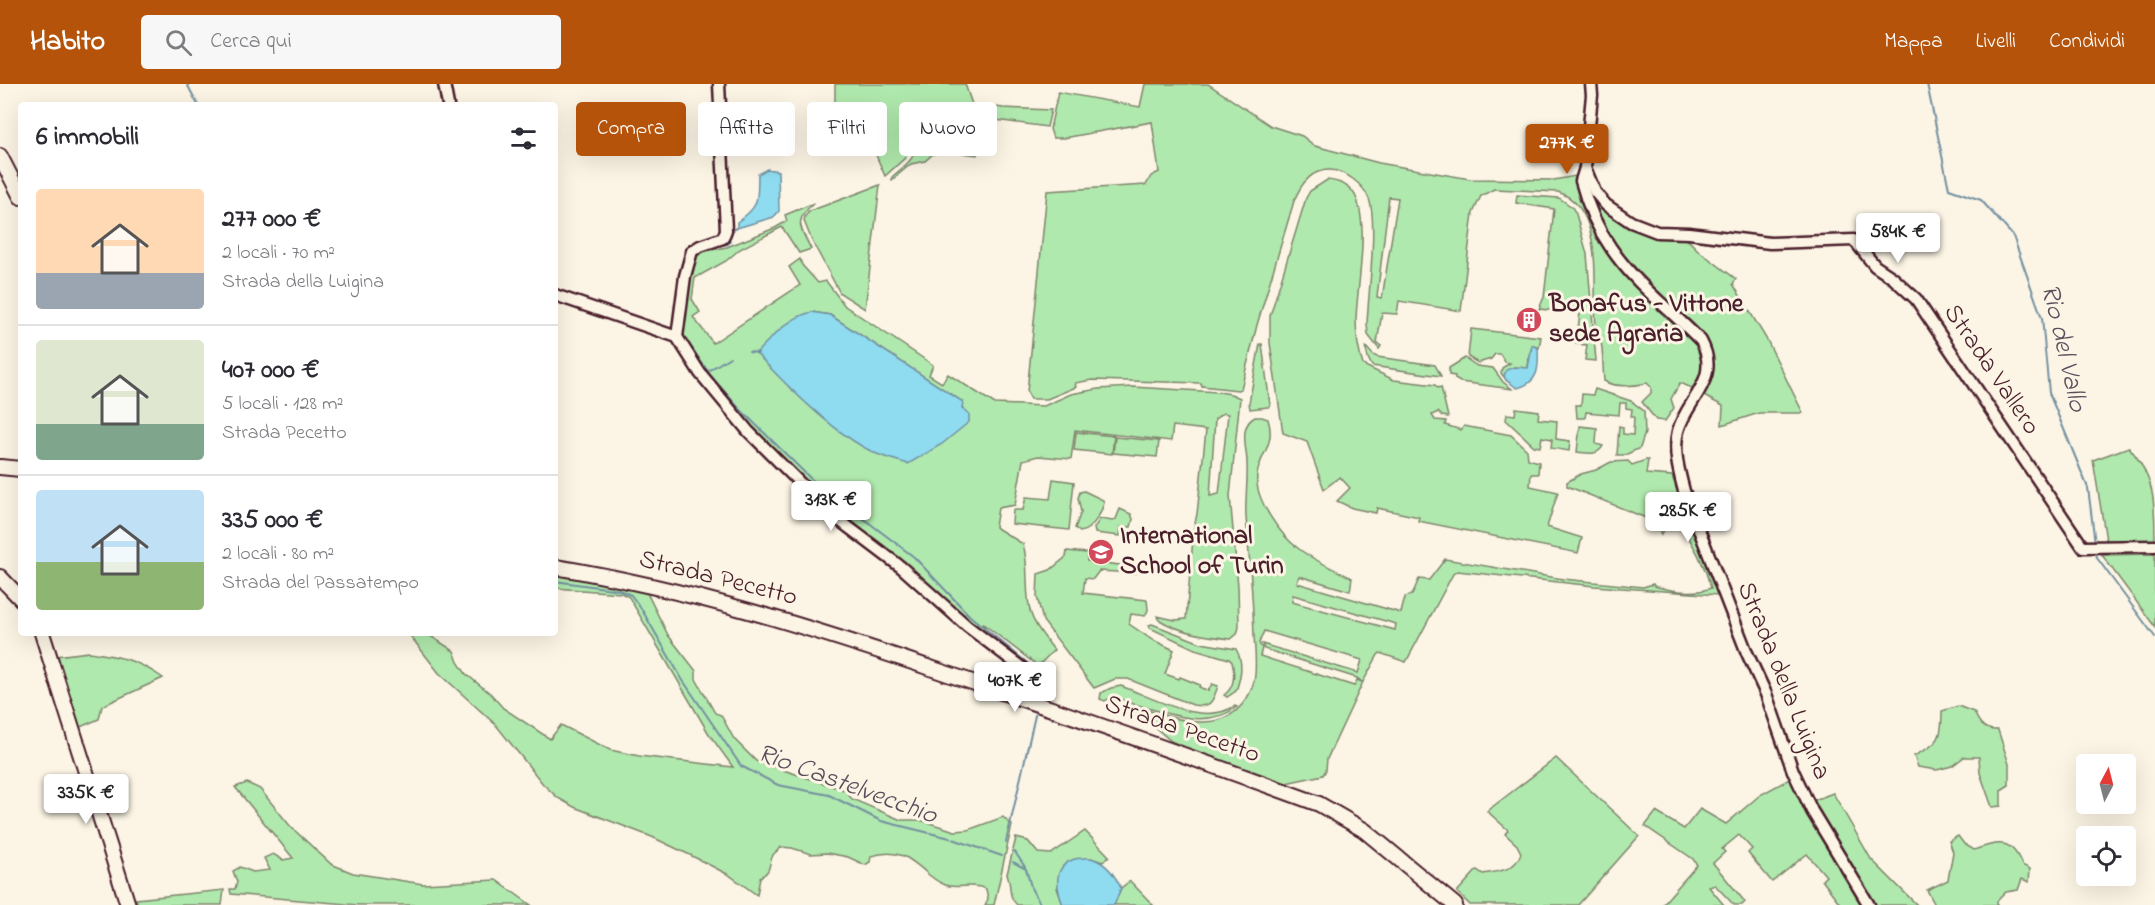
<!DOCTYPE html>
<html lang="it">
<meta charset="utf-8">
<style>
:root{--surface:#fff;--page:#f7f7f7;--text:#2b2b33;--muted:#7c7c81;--line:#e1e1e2;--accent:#b45309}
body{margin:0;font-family:"Indie Flower",sans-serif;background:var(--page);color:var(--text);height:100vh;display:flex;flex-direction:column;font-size:22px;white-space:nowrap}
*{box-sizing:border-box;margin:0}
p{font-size:20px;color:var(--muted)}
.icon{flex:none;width:33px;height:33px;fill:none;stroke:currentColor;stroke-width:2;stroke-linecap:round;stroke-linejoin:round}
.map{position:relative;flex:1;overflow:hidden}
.drawer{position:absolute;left:18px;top:18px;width:540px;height:534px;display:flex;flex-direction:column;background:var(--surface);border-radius:6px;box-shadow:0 6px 24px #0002}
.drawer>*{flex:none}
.guide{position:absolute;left:576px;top:18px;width:570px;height:54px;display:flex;gap:12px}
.needle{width:39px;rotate:7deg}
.controls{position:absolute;left:2076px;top:670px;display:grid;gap:12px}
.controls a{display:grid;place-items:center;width:60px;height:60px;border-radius:6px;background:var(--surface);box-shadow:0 6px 24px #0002;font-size:30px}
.price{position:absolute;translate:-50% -51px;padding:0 14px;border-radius:6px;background:#fff;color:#222;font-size:20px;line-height:39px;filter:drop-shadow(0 2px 3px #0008)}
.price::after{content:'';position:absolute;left:50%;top:36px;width:18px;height:14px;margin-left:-9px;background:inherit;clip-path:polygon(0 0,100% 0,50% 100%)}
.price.current{background:var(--accent);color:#fff}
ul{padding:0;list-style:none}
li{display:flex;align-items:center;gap:18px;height:150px;padding:0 18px}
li+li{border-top:2px solid var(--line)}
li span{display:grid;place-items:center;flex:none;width:168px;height:120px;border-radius:6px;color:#555}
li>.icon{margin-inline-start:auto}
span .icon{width:72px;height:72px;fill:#fffc;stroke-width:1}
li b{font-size:26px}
h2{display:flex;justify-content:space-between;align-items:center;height:72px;padding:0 18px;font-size:26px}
.pill{padding:0 21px;border-radius:6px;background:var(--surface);box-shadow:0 6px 24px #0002;font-size:21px;line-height:54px}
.pill.current{background:var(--accent);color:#fff}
header{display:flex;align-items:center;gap:36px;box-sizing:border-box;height:84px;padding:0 30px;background:var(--accent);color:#fff}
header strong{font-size:28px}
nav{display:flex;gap:33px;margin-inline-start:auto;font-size:21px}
.search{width:420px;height:54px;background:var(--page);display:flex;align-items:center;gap:15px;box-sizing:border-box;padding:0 21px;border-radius:6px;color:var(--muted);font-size:22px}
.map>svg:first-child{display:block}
</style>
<header>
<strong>Habito</strong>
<div class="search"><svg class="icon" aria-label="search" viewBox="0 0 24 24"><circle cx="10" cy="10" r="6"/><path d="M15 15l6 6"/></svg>Cerca qui</div>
<nav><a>Mappa</a><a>Livelli</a><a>Condividi</a></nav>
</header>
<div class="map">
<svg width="2155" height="821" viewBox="0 0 2155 821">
<rect width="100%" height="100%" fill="#fcf5e5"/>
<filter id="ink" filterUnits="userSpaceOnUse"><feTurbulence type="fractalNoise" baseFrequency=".0167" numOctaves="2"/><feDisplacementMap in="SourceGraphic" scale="12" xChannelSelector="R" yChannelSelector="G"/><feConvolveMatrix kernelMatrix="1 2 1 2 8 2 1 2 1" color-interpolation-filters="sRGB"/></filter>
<g filter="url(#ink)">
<g fill="#b0e9ad" stroke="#7d846c" stroke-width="1.5" fill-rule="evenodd">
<path d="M835,0H965L973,23L987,26L989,22L1003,24L1051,26L1047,43L966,32L926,44L915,51L911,58L912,64L905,74L885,92L866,48L835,32Z"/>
<path d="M1145,0H1208L1271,42L1302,52L1315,62L1379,79L1470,95L1554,96L1575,92L1578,105L1593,139L1700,263C1704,283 1704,288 1692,304L1680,299L1671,315L1674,324L1665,337L1656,336L1642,318L1651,309V303L1647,299C1635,302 1615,304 1604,297C1603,286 1603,275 1602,264C1601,257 1597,249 1596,242C1592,203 1606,124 1558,108L1494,105L1481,112L1473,129L1461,227L1399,217L1397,230L1382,229L1377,259L1381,262L1379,265L1368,251L1367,240C1368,212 1378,138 1369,115C1363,100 1346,87 1330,86C1311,85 1300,102 1294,117L1257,241L1241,305L1238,306L1202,302L1201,299L1092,296L1075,299L1076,303L1047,315H1031L1027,308L1047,107L1146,101L1151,92L1159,88L1152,38L1064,54H1053L1050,45L1058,8L1140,23ZM1389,113L1398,114L1382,214L1377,213Z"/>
<path d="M973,37L980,38L977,71L946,67L933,70L925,77L911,80L892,96V93C909,78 915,76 918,53L928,48L942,46L955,57L962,60L975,53Z"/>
<path d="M1327,96C1338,97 1349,101 1355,111C1370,142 1357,201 1356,235C1356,251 1358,266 1363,281L1394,296L1435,301L1438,304L1441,303L1448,333L1442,332L1438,328L1432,331L1435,336L1446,337L1445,341L1461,346L1464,342L1511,351L1527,366L1528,375L1539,378L1538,390H1531L1530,402L1558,408L1547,443L1582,454L1578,469L1418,437L1419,433L1377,424L1376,429L1352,424L1337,417L1350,404L1340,393L1324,405L1307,358L1283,349L1270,259V232L1306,114L1310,107Z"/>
<path d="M880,101L865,225L840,209L812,157L804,137L805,132L810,127Z"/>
<path d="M1517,111L1559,114L1572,123L1576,130L1587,170L1596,277L1585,276L1587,261L1576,260L1580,229L1539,225L1544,213L1554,125L1516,119Z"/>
<path d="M1596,112L1604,121L1689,157L1699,167L1736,195L1733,200L1767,256L1803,329H1759L1722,341L1723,322L1702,311L1711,277L1695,245L1642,191L1618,164L1591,117Z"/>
<path d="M814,119C793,137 800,143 811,165L799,169L782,143L740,165L726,177L695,194L692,215L700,228L693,233L713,259L800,201L789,183L800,175L802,181L818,199L826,197L845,222L933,281L929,291L942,299L948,290L995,320L1044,322L1071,310L1098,305L1132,303L1219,308L1231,310L1240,314L1230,412L1238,502L1239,543L1237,550L1231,555C1206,552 1180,549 1158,535L1157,532L1175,536L1186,535L1194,443L1197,430L1206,346L1173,342L1171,357L1075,346L1071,375L1038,372L1023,376L1015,421L998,424L995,443L1023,460C1030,484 1024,508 1031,530C1035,543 1046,555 1054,566L1038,582L982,539L993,557L832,423L774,370L702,288L681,255L693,177L701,168L727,163L775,144L787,137L785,131ZM812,228L830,231L963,318L962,324L876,369L839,346L789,303ZM1223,329L1228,330L1219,410L1210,412L1215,335Z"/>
<path d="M1471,245L1541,253L1539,264L1533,261L1529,271L1528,284L1514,283L1506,296L1509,298L1507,297L1501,289L1502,284L1510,279L1505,278L1500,270H1495L1491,275L1478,279L1468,273Z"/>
<path d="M1260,260H1262L1270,321L1268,323L1250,325L1249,319Z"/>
<path d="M1365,262L1373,271L1377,273L1435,281L1441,292L1372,282L1368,274Z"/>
<path d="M1465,274L1477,282L1493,284L1503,298L1512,305L1460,298L1455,295V292L1449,291V284Z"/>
<path d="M1595,305L1631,317L1644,327L1645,349L1640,364L1625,371H1617L1619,342L1623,343V350L1633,351L1634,333H1631L1632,325L1626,324V319H1620L1619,331L1586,328L1585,334H1577L1576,321H1581L1582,310L1593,311Z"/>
<path d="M1516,324L1539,327L1538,335L1557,337L1556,355L1570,357L1569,367L1551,364L1552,355L1542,353L1540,363L1534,362L1506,336L1507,330L1515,331Z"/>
<path d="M1255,333H1262L1268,335C1276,361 1260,369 1257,391C1254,415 1281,452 1299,465C1315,477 1334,485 1352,494L1350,507L1299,492L1297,499L1401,529L1405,513L1412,511L1419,495L1429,496L1445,475L1563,495L1643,503L1653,500L1654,502C1672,507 1693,511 1711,504C1705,482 1692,457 1678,438L1667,439L1661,451L1657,442L1646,434L1567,402V398L1581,390L1596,386L1611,378L1628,377L1632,381L1646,376H1648L1646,390L1672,392L1689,441L1705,474L1718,511L1594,502L1457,487L1453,490L1406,578L1380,569L1378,571L1363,598L1327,675L1326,686L1323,691L1286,699L1185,663L1171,657L1130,622C1159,627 1189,644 1219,636C1237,631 1250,614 1254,597C1257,584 1255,566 1254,552C1253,512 1249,473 1246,433C1245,415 1248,397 1247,379C1247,364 1238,342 1255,333ZM1293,511L1396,540L1395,546L1292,518ZM1264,547L1362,576L1358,589L1262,560L1264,565L1357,594L1362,598L1357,596L1354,602L1260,572L1262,564L1259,559Z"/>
<path d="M1580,342L1597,344L1596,360L1603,362C1598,372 1587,369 1577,368Z"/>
<path d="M1076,348L1114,352L1112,370L1074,366Z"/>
<path d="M1115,353L1159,357L1157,373L1113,369Z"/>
<path d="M2129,363C2155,394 2155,418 2155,457L2106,456L2093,376Z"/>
<path d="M1053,395L1074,398L1069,446L1012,440L1013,426H1023L1026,413L1050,415Z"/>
<path d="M1084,407L1103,416L1104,419C1101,430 1092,446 1080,448L1075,444L1081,428L1078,414L1080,408Z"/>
<path d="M1120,425L1131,430L1133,435L1131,443H1121L1120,452L1095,449L1094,444L1100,435L1113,437L1116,435Z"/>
<path d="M1067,467L1087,469V477L1136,483L1135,489L1099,487L1093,495L1085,494L1083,509L1147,516L1148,526L1145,532L1131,530L1129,540L1151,555L1174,566L1165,590L1179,595L1180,593L1200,601L1199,603L1208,607L1212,600L1218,602C1212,618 1212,624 1193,621L1128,595H1115L1094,604L1043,537L1037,513L1038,490L1050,486L1066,473Z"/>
<path d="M2155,470V543L2102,471Z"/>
<path d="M555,487L645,505L668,551L696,587V595L715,629L721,631L734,655L756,677L844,706L852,715L901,736H920L955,747L968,746L1003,733L1012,741L994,821H985L988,815L986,805C974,799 961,804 949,802C942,801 934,795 929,791C909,773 898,764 871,772L870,778L865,781L848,773L827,769L811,770L792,764L781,763C779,766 775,768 773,771C768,780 772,788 760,793L757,811L729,791L690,771L652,753L574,723L558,714L543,700L496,641L439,589L408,549H426L454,567L458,578L466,590L491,610L503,624L550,655L561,641L610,666L639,672L733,683L709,650L629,513L621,509L555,504Z"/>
<path d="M1152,540L1201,559L1236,565C1244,579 1241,592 1236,607L1227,613L1224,611C1235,603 1235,590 1232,578L1229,575L1195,565L1150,544L1149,541Z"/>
<path d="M89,568C121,573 136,575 163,594L102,622L99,635L78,644L56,572Z"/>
<path d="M1121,602C1154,614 1203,643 1235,622L1237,623C1205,647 1165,628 1130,619C1119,616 1117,609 1105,617L1100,615L1101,609L1111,604Z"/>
<path d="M1958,622L1974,628C1979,639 1984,647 1998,646L2009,680V701L2001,706V722L1992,723L1980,689L1979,673H1964L1952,682L1937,686L1918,683L1914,672C1939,658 1942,657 1942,627Z"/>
<path d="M1556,674L1639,752L1578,821H1470L1457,808L1477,786L1483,790C1500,787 1515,787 1521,769L1517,761L1505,750L1508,746L1487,727Z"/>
<path d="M1793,693L1865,821H1841L1822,796L1826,792L1807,770L1772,798L1748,769L1752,765L1739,751L1722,765L1725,768L1713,779L1745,818L1742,821H1734L1715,801L1709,803L1724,821H1662L1697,781L1693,775L1645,742L1656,728L1684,745L1700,725L1726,740L1760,711Z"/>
<path d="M247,699L260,705L291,743L331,780L353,789L423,800L496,796L531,821H358L231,810L230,805H235L237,798L233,787L240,783L253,788L270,786L264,774L273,770L283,776L293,774L235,703Z"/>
<path d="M1833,709L1871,775L1917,821H1875L1812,717Z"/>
<path d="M1085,747L1109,772L1103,778L1091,774L1057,804L1063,821H1017C1007,812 1012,801 1007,790L1016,754L1028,757L1038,769L1051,770Z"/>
<path d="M1958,752L1964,760L1974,766C1998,758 2011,753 2022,781L2030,785L2029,798L2022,795L2018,806L2006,808L1997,817V821H1935L1927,806L1948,796L1953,768L1949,757Z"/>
<path d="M1130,797L1153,821H1114L1121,804Z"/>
<path d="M224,806L222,821H138L136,815Z"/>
</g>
<g fill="#8fdbef" stroke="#7390a1" stroke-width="1.5">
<path d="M767,85L778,87L779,127L774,133L737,144V138C761,121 757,116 758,90Z"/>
<path d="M812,228L830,231L963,318L962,324L969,330V338L942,360L908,380C898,377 887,374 877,370C836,352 787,302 756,269C772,253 789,233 812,228Z"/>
<path d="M1532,261L1538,264C1539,284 1539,299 1517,304L1506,296L1504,292L1506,286L1514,283L1528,284Z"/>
<path d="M1091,774C1107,779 1114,790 1121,804L1114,821H1063C1057,806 1052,784 1072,776C1077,773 1086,774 1091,774Z"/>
</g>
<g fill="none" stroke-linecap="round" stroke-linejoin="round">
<g stroke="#7390a1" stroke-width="2">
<path d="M187,0L198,21"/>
<path d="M1927,0L1949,105L1981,116L2013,152L2042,234L2049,309L2088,404L2095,459"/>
<path d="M731,147L737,144"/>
<path d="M708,164L728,160L730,157"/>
<path d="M681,249L711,292L738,323L810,394L914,473L970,532L1032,583"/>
<path d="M749,268L758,269"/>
<path d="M708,287L730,273"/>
<path d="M2096,468L2097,474L2155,553"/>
<path d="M555,497L619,506L631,511L642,526L682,595L741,682L778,701L829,711L881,737L950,754L1002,772"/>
<path d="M1006,758L1036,627"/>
<path d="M1015,768L1025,783"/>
<path d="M1013,778L1026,785L1032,806L1041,821"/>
</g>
<g stroke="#4a1f2b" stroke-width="15">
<g id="street">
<path d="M444,0L448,21"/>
<path d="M1591,0L1592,11L1585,84L1581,97C1587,120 1597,144 1611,164C1635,200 1671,226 1701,257C1722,296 1687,314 1678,347C1673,366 1679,388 1684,407L1747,569L1766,610L1793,687L1812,727L1869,821"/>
<path d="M1585,84L1595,108L1606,121L1631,138L1657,148L1689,149L1770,159L1854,156L1875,182L1893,194L1916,215L2083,463L2155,462"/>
<path d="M555,211L677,253L700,289L748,347L831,430L901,483L967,542L1030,590L1023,615"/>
<path d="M677,253L685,192L692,167L700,162L723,154L726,146L719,0"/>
</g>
</g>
<g stroke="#4a1f2b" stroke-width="18">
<g id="secondary">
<path d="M0,72L21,113"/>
<path d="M0,383L21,385"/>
<path d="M555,483C689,505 819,546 948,590C1072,631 1196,675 1319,720L1364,746L1455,821"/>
<path d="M0,493L21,515"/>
<path d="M42,549L128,821"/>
</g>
</g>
<use href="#street" stroke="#fcf5e5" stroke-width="10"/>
<use href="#secondary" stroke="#fcf5e5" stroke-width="14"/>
</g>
</g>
<defs>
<g id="building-disc" transform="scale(1.35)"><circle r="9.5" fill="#d1495b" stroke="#fcf5e5"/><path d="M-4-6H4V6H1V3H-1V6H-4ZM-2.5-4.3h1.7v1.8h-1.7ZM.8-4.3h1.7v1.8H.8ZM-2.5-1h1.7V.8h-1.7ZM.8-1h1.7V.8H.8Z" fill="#fff"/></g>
<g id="school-disc" transform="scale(1.35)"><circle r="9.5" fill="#d1495b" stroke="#fcf5e5"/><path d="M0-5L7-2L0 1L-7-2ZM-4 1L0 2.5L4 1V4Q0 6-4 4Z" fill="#fff"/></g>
</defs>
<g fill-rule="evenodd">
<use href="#building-disc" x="1529" y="236"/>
<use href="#school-disc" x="1101" y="468"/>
</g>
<g text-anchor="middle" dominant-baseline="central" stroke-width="6" stroke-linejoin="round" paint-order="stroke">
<g font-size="26" font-weight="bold" fill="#4a1f2b" stroke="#fcf5e5" text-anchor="start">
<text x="1549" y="221">Bonafus - Vittone<tspan x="1549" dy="30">sede Agraria</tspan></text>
<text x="1120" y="453">International<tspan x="1120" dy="30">School of Turin</tspan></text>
</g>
<g font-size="26" fill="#4a1f2b" stroke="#fcf5e5">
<text transform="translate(1991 286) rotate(56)">Strada Vallero</text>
<text transform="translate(718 495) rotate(14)">Strada Pecetto</text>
<text transform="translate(1783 597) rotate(68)">Strada della Luigina</text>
<text transform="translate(1182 646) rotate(19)">Strada Pecetto</text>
</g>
<g font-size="27" font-style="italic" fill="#5b4e5c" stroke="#fcf5e5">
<text transform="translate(2063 264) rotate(77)">Rio del Vallo</text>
<text transform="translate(847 701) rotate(20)">Rio Castelvecchio</text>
</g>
</g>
</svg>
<div class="controls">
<a><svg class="needle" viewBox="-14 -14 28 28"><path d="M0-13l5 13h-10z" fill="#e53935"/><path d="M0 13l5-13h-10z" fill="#7c7c81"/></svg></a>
<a><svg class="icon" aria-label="locate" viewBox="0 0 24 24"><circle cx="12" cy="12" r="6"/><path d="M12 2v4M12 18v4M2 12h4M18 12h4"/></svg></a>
</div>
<b class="price current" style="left:1567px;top:91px">277K €</b>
<b class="price" style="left:1898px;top:180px">584K €</b>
<b class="price" style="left:831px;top:448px">313K €</b>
<b class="price" style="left:1688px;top:459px">285K €</b>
<b class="price" style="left:1015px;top:629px">407K €</b>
<b class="price" style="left:86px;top:741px">335K €</b>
<div class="guide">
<a class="pill current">Compra</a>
<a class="pill">Affitta</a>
<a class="pill">Filtri</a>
<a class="pill">Nuovo</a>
</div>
<section class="drawer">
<h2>6 immobili<svg class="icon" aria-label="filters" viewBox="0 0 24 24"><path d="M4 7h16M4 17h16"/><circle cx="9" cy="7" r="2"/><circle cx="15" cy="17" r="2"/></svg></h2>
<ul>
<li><span style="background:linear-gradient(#ffd9b3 70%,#9aa5b1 0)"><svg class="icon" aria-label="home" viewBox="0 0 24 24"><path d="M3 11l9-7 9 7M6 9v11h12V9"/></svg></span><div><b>277 000 €</b><p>2 locali · 70 m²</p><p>Strada della Luigina</p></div></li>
<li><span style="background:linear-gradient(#dfe7d0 70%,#7fa58c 0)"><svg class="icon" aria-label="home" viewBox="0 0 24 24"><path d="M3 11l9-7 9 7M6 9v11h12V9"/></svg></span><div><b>407 000 €</b><p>5 locali · 128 m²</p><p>Strada Pecetto</p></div></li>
<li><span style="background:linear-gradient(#bfe0f5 60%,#8fb573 0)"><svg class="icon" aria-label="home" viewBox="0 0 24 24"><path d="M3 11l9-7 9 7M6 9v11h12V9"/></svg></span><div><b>335 000 €</b><p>2 locali · 80 m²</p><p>Strada del Passatempo</p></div></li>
</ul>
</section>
</div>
